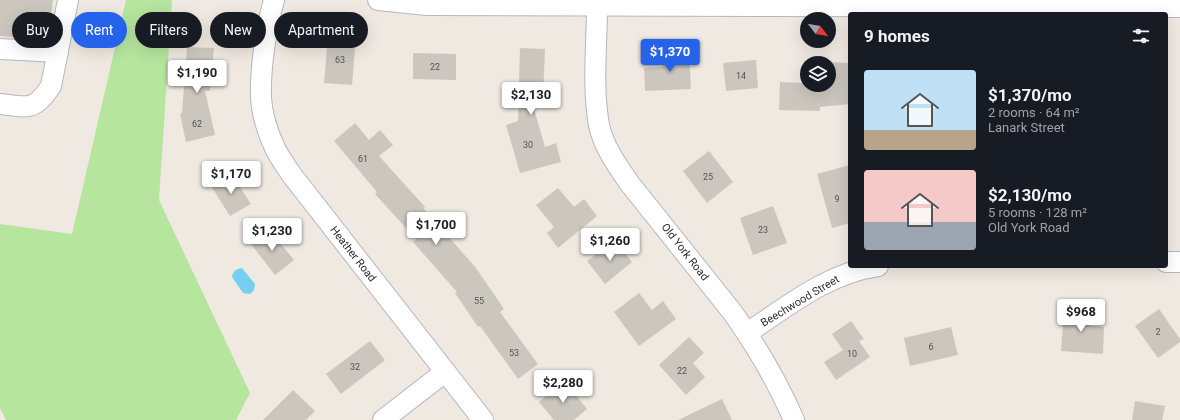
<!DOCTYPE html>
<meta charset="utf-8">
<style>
:root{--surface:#171b24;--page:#20242c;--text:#f1f3f6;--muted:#9ea1a6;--accent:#2563eb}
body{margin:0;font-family:Roboto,sans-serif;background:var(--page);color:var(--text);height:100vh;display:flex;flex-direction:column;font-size:15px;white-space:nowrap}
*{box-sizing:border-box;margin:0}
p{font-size:13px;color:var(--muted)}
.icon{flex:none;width:22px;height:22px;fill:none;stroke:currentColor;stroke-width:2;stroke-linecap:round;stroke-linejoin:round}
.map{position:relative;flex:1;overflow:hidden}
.sheet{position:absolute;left:848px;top:12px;width:320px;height:256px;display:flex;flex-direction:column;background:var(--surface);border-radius:4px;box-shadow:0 4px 16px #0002}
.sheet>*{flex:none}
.hud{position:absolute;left:12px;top:12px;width:380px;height:36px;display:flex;gap:8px}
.needle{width:26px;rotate:121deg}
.controls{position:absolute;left:800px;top:12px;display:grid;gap:8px}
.controls a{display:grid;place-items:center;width:36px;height:36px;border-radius:50%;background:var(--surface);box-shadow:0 4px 16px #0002;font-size:20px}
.price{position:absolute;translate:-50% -34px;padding:0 9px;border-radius:4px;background:#fff;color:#222;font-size:13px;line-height:26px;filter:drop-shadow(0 1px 2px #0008)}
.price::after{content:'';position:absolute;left:50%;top:24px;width:12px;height:9px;margin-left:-6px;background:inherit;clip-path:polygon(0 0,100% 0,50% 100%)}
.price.on{background:var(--accent);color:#fff}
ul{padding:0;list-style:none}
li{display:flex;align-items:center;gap:12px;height:100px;padding:0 16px}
li span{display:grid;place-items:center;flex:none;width:112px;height:80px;border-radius:4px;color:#555}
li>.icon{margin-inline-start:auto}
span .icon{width:48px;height:48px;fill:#fffc;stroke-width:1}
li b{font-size:17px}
h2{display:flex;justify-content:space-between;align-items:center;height:48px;padding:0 16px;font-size:17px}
.chip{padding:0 14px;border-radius:18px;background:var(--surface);box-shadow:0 4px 16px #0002;font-size:14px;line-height:36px}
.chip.on{background:var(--accent);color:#fff}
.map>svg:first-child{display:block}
</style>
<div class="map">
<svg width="1180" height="420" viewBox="0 0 1180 420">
<rect width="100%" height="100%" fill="#efe9e1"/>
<path fill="#b6e59e" d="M126,0H172L159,200L250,393L236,420H6L0,408V224L72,234Z"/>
<path fill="#75cff0" d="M242,268L255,284L254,290L250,294L243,293L232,277C233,271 236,269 242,268Z"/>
<g fill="#cbc7bf" fill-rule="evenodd">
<path d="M0,0H53L48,40L0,36Z"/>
<path d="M328,35L356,37L352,85L324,83Z"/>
<path d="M187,47L214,48L210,91H205L215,135L186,142L180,114L182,113Z"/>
<path d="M520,48L545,49L543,98H531L545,147L556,143L561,162L520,173L506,125L518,121Z"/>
<path d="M689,51L691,89L645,91L644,68L663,67L662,53Z"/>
<path d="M413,53L456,54V80L413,79Z"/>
<path d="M756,60L758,88L726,91L723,63Z"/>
<path d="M804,61L850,63V104L820,107V111L779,110L780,82L803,83ZM807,63H829V85H807Z"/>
<path d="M355,123L369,140L380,130L393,145L379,156L425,207L424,209L476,268L504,309L500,312L538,364L518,379L480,326L478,327L455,293L457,292L413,242L416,239L375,194L377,192L334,141Z"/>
<path d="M709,151L733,182L707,203L683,171Z"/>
<path d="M850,165V223L832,228L817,174Z"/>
<path d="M231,173L251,204L230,216L211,186Z"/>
<path d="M558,188L574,207L584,199L597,216L558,248L547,233L554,227L536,205Z"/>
<path d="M773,206L787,243L753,255L740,218Z"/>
<path d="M269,229L294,260L275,275L250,243Z"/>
<path d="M615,240L632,262L605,284L587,261Z"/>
<path d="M639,293L652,310L663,301L676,319L639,346L614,312Z"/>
<path d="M1064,308L1091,310L1090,326L1104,327L1103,354L1061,351Z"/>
<path d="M1159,309L1180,339V342L1158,358L1135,326Z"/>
<path d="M851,321L864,339L859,341L870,357L836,380L824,362L843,350L832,334Z"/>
<path d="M951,327L958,355L910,366L904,338Z"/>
<path d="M689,337L704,353L693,363L705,377L686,395L659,365Z"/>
<path d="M370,341L385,360L341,394L326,374Z"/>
<path d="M564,381L587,409L574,420H554L539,402Z"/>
<path d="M293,390L315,411L306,420H263Z"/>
<path d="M722,399L732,420H678Z"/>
<path d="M1135,401L1165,406L1162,420H1132Z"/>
</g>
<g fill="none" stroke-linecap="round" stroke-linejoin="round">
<g stroke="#b4b7c1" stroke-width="22">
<g id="minor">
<path d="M274,0C266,29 260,68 261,98C262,114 268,133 275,148C279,157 286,166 291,174L483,420"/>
<path d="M378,0L427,5L1180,7"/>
<path d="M597,6C597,45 592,86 599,125C603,146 618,167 630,184L733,313C757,347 778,383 794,420"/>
<path d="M0,49L58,52"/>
<path d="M0,104C28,107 34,112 51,86L68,0"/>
<path d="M1166,262H1180"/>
<path d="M747,333C788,306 828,273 878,266"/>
<path d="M383,420L445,372"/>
</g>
</g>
<use href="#minor" stroke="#fff" stroke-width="20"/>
</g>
<g text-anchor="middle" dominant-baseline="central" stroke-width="3" stroke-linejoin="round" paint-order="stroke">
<g font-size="9" fill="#555452">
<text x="340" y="60">63</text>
<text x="435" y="67">22</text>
<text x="741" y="76">14</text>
<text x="197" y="124">62</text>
<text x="528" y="145">30</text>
<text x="363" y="159">61</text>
<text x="708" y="177">25</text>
<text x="837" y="199">9</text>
<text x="763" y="230">23</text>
<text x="479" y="301">55</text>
<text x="1158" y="332">2</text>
<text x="931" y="347">6</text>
<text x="514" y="353">53</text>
<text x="852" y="354">10</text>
<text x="355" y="367">32</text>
<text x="682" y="371">22</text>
</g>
<g font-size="11" fill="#2e2e2e" stroke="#fff">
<text transform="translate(685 252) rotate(52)">Old York Road</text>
<text transform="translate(353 254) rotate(52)">Heather Road</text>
<text transform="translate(800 301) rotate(-31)">Beechwood Street</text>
</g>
</g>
</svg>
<div class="controls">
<a><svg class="needle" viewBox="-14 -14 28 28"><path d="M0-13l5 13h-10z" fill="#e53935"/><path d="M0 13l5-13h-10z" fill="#9ea1a6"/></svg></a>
<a><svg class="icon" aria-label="layers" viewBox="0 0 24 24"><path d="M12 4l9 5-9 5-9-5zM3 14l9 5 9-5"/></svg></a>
</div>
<b class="price on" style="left:670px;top:73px">$1,370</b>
<b class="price" style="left:197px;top:94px">$1,190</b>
<b class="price" style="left:531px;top:116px">$2,130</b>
<b class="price" style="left:231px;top:195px">$1,170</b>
<b class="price" style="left:436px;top:246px">$1,700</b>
<b class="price" style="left:272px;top:252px">$1,230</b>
<b class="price" style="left:610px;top:262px">$1,260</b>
<b class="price" style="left:1081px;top:333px">$968</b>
<b class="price" style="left:563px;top:404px">$2,280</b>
<div class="hud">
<a class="chip">Buy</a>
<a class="chip on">Rent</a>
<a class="chip">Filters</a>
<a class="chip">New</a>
<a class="chip">Apartment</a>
</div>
<section class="sheet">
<h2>9 homes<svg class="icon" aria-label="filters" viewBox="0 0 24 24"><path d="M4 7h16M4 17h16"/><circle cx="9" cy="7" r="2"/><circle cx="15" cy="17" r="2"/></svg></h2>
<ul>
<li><span style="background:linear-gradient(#bfe0f5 75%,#b9a48a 0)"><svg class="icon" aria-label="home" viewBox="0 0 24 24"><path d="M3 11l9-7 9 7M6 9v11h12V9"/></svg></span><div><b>$1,370/mo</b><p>2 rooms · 64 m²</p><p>Lanark Street</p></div></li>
<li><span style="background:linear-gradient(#f6c9c9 65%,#9aa5b1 0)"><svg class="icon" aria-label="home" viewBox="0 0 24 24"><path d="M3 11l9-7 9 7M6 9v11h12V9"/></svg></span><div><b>$2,130/mo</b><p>5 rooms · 128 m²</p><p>Old York Road</p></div></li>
</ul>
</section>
</div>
